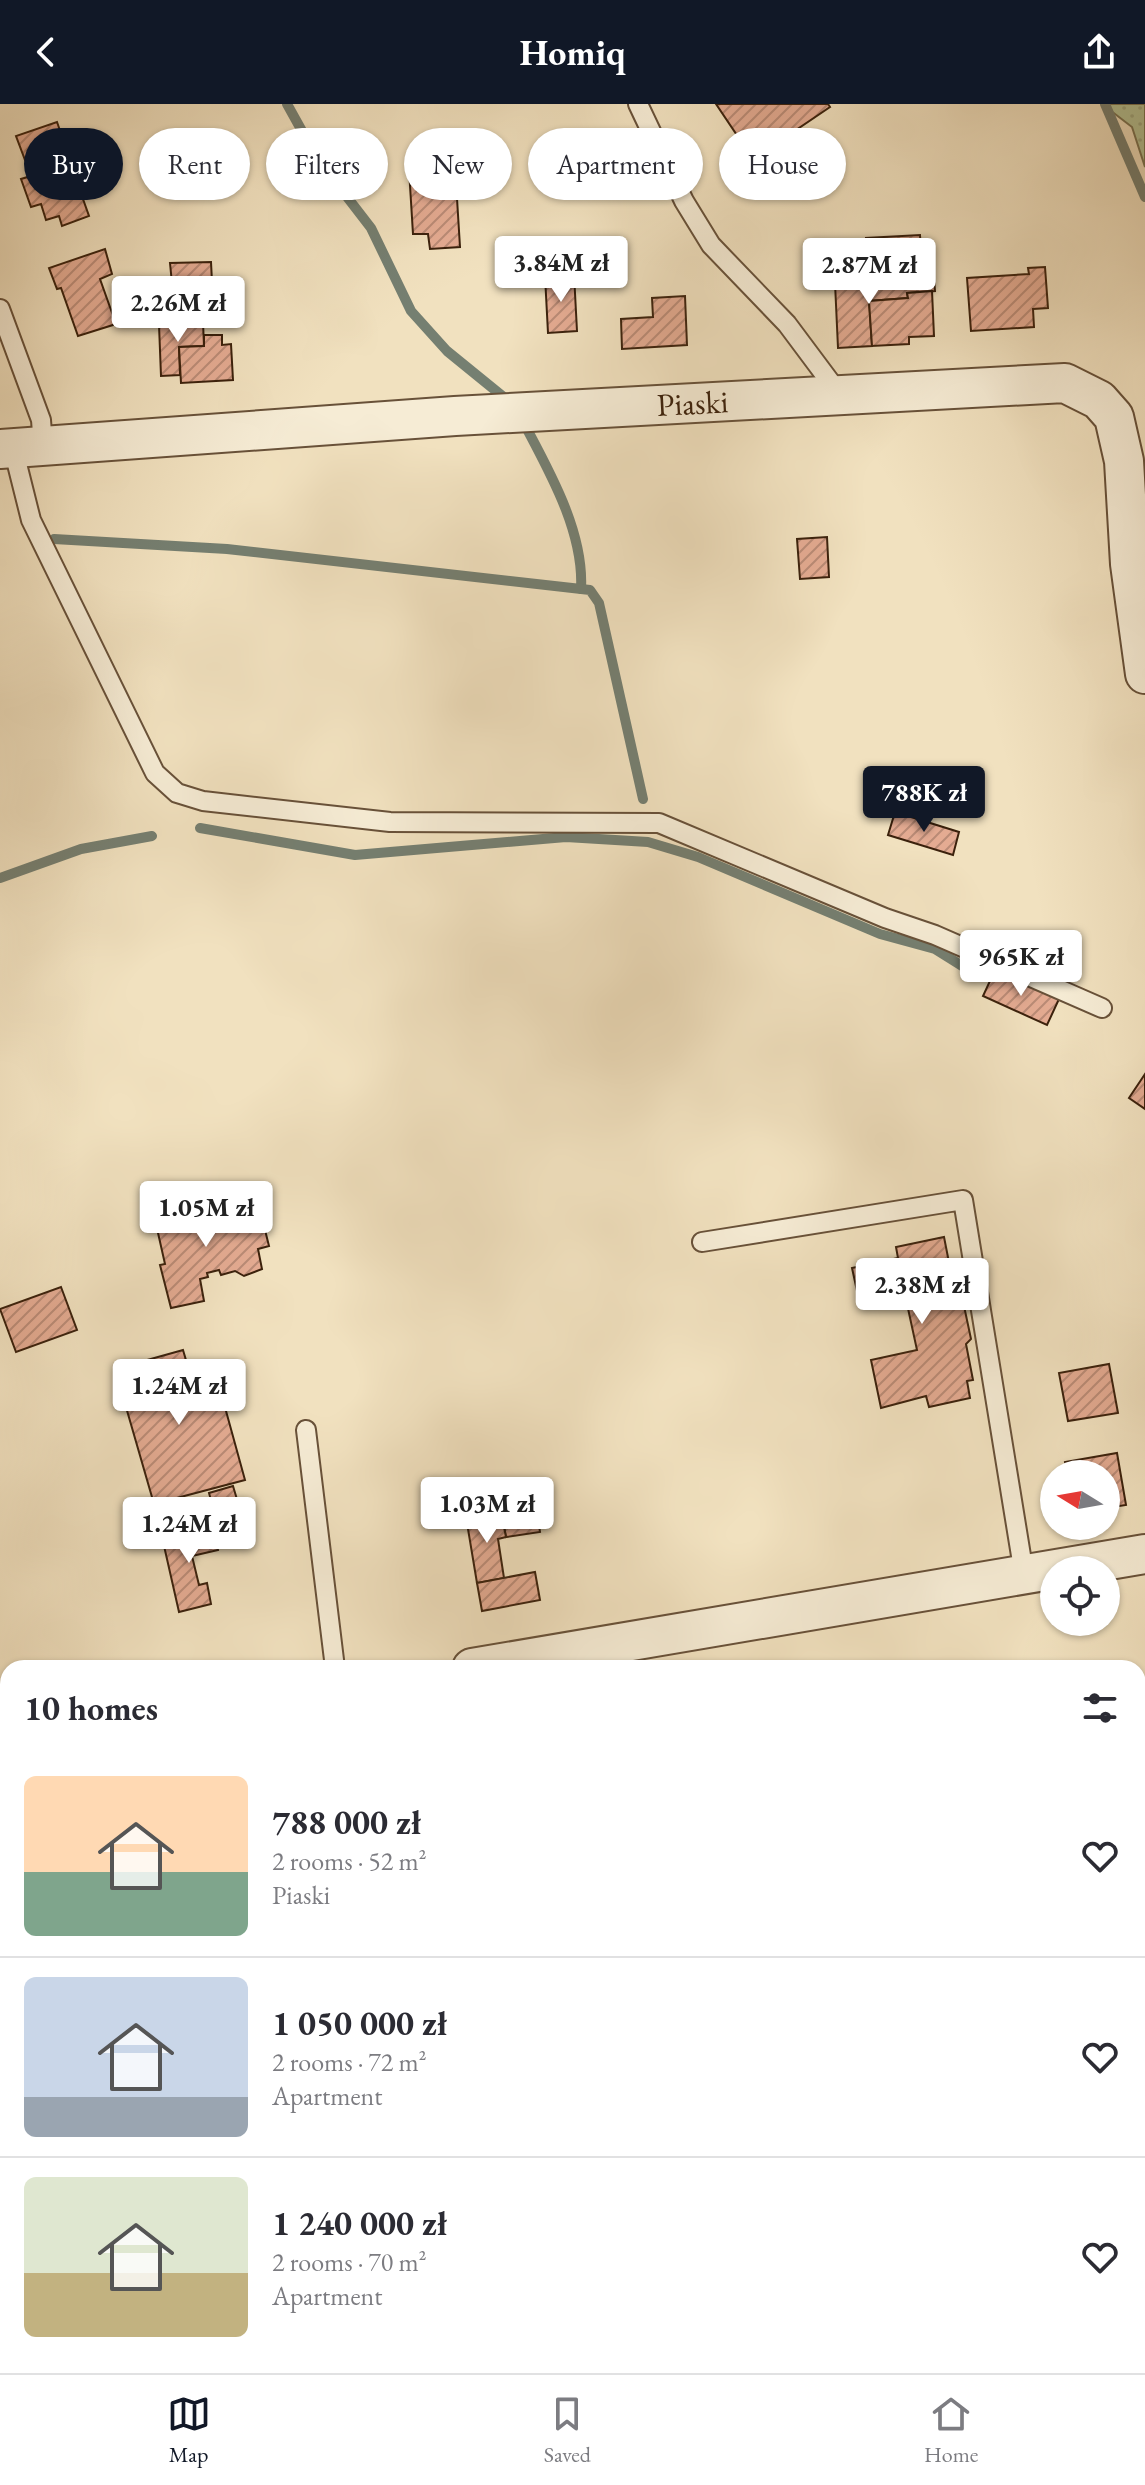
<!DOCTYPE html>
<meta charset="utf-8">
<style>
:root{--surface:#fff;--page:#f7f7f7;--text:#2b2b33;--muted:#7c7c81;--line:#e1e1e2;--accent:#111827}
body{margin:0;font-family:"EB Garamond",serif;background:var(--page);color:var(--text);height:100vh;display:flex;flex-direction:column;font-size:30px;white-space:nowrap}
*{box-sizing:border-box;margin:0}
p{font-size:26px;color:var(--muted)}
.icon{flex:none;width:44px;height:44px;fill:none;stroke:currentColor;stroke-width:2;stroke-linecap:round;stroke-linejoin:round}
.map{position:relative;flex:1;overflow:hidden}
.side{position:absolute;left:0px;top:1556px;width:1146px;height:714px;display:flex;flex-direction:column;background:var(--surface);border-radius:24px 24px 0 0;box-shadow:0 2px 6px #0004}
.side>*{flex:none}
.hud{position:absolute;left:24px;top:24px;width:1098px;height:72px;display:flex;gap:16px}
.needle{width:52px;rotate:281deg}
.fabs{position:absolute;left:1040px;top:1356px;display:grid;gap:16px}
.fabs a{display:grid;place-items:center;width:80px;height:80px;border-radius:50%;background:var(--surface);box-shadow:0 2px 6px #0004;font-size:40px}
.price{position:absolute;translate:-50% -68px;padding:0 18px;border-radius:8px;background:#fff;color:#222;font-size:26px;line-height:52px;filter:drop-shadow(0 2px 4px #0008)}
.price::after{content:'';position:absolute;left:50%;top:48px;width:24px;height:18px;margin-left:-12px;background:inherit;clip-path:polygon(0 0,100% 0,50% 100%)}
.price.selected{background:var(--accent);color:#fff}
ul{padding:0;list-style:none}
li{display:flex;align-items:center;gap:24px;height:200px;padding:0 24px}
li+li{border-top:2px solid var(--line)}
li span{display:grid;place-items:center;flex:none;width:224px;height:160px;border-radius:12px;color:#555}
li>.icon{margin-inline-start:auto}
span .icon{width:96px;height:96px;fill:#fffc;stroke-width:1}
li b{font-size:34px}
h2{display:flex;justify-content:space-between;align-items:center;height:96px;padding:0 24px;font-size:34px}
.tag{padding:0 28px;border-radius:36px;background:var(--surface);box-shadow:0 2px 6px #0004;font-size:28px;line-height:72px}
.tag.selected{background:var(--accent);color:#fff}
header{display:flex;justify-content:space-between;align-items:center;height:104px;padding:0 24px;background:var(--accent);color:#fff;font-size:36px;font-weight:700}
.menu{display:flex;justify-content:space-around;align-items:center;height:112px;border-top:2px solid var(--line);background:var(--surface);font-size:22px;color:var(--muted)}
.menu a{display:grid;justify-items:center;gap:4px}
.menu .selected{color:var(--accent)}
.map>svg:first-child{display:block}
</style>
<header><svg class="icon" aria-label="back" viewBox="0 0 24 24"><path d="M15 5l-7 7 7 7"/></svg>Homiq<svg class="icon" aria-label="share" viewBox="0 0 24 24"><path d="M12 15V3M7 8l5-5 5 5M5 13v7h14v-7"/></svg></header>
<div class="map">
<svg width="1145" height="2269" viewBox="0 0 1145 2269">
<defs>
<pattern id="grass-dots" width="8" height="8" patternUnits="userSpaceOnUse" patternTransform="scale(2)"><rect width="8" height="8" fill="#b4c497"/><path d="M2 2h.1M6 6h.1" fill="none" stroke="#9ca881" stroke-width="1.8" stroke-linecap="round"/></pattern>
<pattern id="water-waves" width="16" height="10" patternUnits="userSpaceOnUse" patternTransform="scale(2)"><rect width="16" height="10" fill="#9bbdb4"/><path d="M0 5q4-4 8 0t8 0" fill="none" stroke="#86a29a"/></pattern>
<pattern id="building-hatch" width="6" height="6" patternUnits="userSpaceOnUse" patternTransform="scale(2)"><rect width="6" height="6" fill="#e4ab92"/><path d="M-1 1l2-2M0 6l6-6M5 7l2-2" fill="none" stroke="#ba8b76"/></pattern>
</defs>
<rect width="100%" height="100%" fill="#f1e1bf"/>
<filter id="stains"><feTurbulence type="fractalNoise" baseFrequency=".0025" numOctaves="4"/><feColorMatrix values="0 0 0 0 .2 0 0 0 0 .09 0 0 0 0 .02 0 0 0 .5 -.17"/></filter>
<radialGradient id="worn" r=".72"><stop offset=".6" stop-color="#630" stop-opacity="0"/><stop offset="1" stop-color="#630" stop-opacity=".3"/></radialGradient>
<g fill="url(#grass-dots)" stroke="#787252" stroke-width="2">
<path d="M1102,0H1145V63L1132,23Z"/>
<path d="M1145,1913V2047L1138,2048V1917Z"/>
</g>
<g fill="url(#water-waves)" stroke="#757f71" stroke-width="2">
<path d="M1145,1685V1908L1138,1913V1690Z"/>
<path d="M225,2262H748L732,2269H222Z"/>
</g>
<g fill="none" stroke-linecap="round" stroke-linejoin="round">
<g stroke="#757f71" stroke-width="10">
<path d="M287,0L317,54L371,124L411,207L447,247L506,295"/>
<path d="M1105,0L1145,93"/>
<path d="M528,327C553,374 584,431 581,485"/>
<path d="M54,435L227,445L590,486L599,499L643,695"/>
<path d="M200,724L355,751L566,733L648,738L698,753L880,830L935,845L975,870"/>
<path d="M0,774L81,745L152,732"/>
</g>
</g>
<g fill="url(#building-hatch)" stroke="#3b210c" stroke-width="2">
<path d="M716,0H828L830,3L753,55Z"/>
<path d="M57,18L71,58L78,56L91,92L83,95L89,112L62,122L59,112L46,116L41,100L31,103L21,75L31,72L16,32Z"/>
<path d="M454,46L460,143L430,145L428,130H413L408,49Z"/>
<path d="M920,131L922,163L868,166L866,134Z"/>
<path d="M105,145L112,170L100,175L116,220L78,232L61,184L57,185L49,164Z"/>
<path d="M211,158L213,198L174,200L170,159Z"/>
<path d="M1045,163L1048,204L1033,205L1034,223L971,227L967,174L1029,170L1028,164Z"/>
<path d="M574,170L577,227L548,229L545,172Z"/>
<path d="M934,174L935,187L907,189L908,194L869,197L872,242L838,244L835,179Z"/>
<path d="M932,187L934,232L909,233V240L872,242L869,197L908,194L907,189Z"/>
<path d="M685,192L687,241L622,245L621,215L653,213L652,194Z"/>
<path d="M203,218L204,242L179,243L180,271L161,272L159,221Z"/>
<path d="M204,231H222V241L231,240L233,276L181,279L179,243L204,242Z"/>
<path d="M827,433L829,473L800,475L797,435Z"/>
<path d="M895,708L959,728L953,751L888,731Z"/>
<path d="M995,866L1059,895L1047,921L983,892Z"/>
<path d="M1145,970V1005L1129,994Z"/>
<path d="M207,1098L210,1108L231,1104L235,1121L262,1114L269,1142L258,1145L262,1165L244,1172L235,1167L221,1171L219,1166L207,1169L208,1173L200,1175L204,1197L171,1204L160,1161L165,1160L156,1120L170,1117L167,1107L172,1102Z"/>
<path d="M944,1133L957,1199L964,1202L971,1235L966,1240L973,1276L967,1277L970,1294L929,1303L926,1292L881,1304L871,1256L917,1246L904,1186L859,1196L852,1164L898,1154L896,1143Z"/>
<path d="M61,1183L77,1226L16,1248L0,1205Z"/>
<path d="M183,1246L191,1273L215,1267L245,1376L154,1400L115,1265Z"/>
<path d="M1109,1260L1118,1309L1068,1317L1059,1269Z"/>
<path d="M1117,1349L1126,1401L1106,1404V1370H1067L1065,1358Z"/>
<path d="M233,1382L247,1429L230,1433L224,1412L216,1414L209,1389Z"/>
<path d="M535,1395L540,1428L506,1433L500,1401Z"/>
<path d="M501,1408L506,1433L498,1435L504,1474L477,1479L466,1413Z"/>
<path d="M212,1421L218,1446L192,1452L199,1481L207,1479L211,1500L179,1508L162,1433Z"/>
<path d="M535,1468L540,1496L482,1507L477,1479Z"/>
<path d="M8,1730V1798L0,1773V1733Z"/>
</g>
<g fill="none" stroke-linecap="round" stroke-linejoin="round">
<g stroke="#685139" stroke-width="22">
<g id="lane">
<path d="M638,0L684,97L711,141L787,220L840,291"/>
<path d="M0,205L41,316L43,342"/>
<path d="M13,344L31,416L155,669L177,689L203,697L390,718L659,719L885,814L935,831L1102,904"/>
<path d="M702,1138L963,1096L1024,1470"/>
<path d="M306,1326L335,1564"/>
</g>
</g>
<g stroke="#685139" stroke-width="42">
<g id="street">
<path id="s1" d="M0,345L455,312L1065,279L1099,296L1114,313L1124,357L1130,460L1145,570"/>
<path d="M472,1564L1145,1450"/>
<path d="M0,1660L8,1658"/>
</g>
</g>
<g stroke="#3b210c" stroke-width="5" stroke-dasharray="2 4" stroke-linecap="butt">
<path d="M1138,2226L1145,2228"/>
<path d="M206,2269L209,2262"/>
</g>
<use href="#lane" stroke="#f6ecd5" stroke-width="18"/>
<use href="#street" stroke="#f6ecd5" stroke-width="38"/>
</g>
<g text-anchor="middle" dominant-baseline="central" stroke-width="6" stroke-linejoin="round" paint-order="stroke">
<g font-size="32" fill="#3b210c" stroke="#f6ecd5">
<text stroke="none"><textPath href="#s1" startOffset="694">Piaski</textPath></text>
</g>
</g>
<rect width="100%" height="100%" filter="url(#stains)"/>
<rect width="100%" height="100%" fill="url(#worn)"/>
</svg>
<div class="fabs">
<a><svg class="needle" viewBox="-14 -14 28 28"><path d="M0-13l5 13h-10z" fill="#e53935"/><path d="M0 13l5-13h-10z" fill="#7c7c81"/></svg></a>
<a><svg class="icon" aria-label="locate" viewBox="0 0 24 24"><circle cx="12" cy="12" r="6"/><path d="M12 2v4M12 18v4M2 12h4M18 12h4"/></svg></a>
</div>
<b class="price" style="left:561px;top:200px">3.84M zł</b>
<b class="price" style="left:869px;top:202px">2.87M zł</b>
<b class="price" style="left:178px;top:240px">2.26M zł</b>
<b class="price selected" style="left:924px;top:730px">788K zł</b>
<b class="price" style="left:1021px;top:894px">965K zł</b>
<b class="price" style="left:206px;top:1145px">1.05M zł</b>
<b class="price" style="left:922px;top:1222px">2.38M zł</b>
<b class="price" style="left:179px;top:1323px">1.24M zł</b>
<b class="price" style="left:487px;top:1441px">1.03M zł</b>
<b class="price" style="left:189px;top:1461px">1.24M zł</b>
<div class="hud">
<a class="tag selected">Buy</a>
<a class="tag">Rent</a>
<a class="tag">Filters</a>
<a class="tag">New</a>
<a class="tag">Apartment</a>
<a class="tag">House</a>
</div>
<section class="side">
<h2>10 homes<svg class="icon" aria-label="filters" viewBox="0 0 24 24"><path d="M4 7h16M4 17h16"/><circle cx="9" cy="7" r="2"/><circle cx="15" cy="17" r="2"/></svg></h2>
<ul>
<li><span style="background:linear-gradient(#ffd9b3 60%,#7fa58c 0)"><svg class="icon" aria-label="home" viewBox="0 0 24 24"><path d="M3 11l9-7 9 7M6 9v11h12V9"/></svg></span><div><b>788 000 zł</b><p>2 rooms · 52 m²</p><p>Piaski</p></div><svg class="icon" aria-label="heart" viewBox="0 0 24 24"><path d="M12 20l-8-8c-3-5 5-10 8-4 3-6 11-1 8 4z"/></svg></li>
<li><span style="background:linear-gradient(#c9d6e8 75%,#9aa5b1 0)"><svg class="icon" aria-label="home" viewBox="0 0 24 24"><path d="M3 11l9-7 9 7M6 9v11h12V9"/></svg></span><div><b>1 050 000 zł</b><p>2 rooms · 72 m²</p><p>Apartment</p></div><svg class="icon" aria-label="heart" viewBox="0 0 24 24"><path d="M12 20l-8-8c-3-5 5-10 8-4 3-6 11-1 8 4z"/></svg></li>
<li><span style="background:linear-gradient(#dfe7d0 60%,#c2b280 0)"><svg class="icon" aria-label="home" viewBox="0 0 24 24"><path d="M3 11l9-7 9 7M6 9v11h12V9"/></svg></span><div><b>1 240 000 zł</b><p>2 rooms · 70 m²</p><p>Apartment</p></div><svg class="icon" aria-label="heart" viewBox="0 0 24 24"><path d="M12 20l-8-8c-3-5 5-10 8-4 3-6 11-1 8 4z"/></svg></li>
</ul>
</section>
</div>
<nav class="menu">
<a class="selected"><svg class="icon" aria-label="map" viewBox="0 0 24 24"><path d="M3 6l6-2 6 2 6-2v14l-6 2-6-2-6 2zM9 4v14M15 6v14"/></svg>Map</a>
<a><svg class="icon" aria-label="saved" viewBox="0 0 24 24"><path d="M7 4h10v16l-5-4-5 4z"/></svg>Saved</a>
<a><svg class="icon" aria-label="home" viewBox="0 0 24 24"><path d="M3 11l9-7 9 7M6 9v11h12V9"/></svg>Home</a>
</nav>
